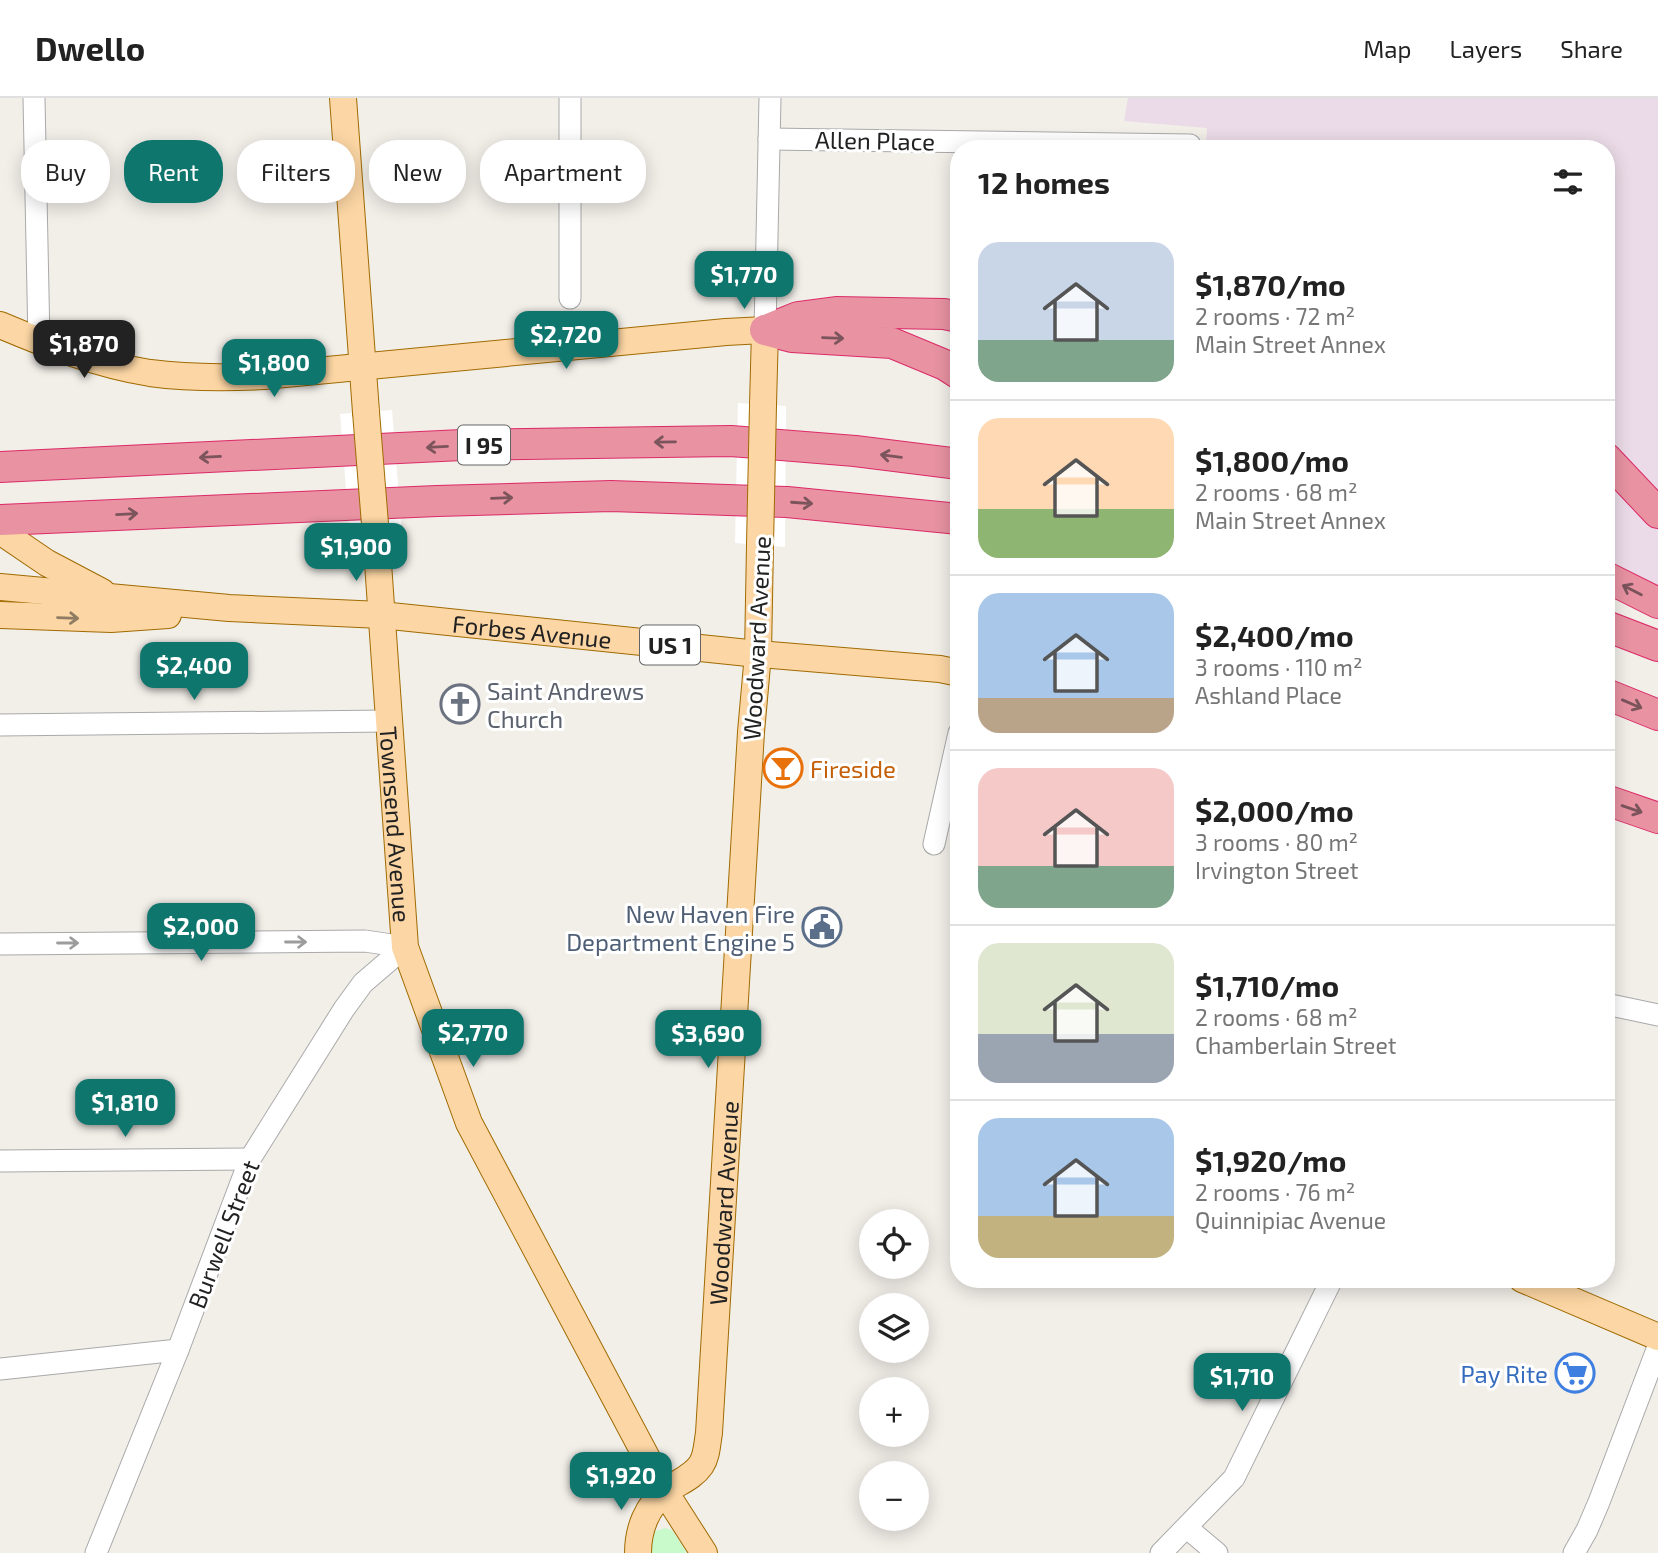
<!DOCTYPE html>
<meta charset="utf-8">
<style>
:root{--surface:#fff;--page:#f6f6f6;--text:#222;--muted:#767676;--line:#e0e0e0;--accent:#0f766e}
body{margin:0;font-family:"Exo 2",sans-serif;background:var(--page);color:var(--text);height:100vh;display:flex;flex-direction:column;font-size:26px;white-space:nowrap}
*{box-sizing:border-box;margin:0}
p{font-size:23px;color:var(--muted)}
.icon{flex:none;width:38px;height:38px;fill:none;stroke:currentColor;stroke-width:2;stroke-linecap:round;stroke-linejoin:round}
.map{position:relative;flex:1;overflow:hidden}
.sheet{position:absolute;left:950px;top:42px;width:665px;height:1148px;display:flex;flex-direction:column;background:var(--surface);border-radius:28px;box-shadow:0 4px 18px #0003}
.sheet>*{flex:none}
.banner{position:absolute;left:21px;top:42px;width:665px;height:63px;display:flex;gap:14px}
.fabs{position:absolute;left:859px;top:1111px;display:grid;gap:14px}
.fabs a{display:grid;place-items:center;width:70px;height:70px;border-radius:50%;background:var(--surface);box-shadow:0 4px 18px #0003;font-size:35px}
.price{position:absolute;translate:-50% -60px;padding:0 16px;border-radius:14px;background:var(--accent);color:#fff;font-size:23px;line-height:46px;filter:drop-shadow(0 2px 4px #0008)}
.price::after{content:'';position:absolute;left:50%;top:42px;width:21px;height:16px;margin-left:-10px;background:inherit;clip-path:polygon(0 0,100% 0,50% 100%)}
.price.on{background:#222;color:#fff}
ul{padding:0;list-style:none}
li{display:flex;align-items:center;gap:21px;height:175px;padding:0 28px}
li+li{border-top:2px solid var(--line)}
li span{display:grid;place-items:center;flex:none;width:196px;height:140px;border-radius:21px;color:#555}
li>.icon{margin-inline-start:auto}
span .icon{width:84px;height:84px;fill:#fffc;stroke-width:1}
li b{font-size:30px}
h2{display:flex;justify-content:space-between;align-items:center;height:84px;padding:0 28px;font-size:30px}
.pill{padding:0 24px;border-radius:28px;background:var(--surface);box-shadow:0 4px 18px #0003;font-size:24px;line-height:63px}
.pill.on{background:var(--accent);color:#fff}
header{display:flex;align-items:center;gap:42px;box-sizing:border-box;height:98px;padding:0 35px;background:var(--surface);border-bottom:2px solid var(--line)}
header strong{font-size:33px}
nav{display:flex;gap:38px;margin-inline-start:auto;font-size:24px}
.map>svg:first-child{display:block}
</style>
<header>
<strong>Dwello</strong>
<nav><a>Map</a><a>Layers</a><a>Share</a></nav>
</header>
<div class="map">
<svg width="1658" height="1455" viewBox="0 0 1658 1455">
<rect width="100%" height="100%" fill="#f2efe9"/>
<path fill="#ebdbe8" d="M1128,0H1658V505L1607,479L1606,51H1206L1207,30L1124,23Z"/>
<path fill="#c8facc" d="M665,1430L672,1432L687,1455H647L653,1434Z"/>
<g fill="#fff">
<path d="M738,305L786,308L785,449L735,445Z"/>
<path d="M392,312L403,450L351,453L340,316Z"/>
</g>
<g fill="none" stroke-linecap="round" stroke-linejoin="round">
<g stroke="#a9a9a9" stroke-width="23">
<g id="minor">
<path d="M34,0L39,244"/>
<path d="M769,41L1190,47"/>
<path d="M570,200V0"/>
<path d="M765,232L770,0"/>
<path d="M0,627L388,623"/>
<path d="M934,746L959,635"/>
<path d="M0,846L365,843L405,849"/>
<path d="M1606,906L1658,917"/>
<path d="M0,1063L250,1061"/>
<path d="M0,1271L178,1252"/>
<path d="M1187,1430L1217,1455"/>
<path d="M96,1455L178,1252L250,1061L344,911L363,885L405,849"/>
<path d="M1161,1455L1234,1380L1332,1181"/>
<path d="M1574,1455L1587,1432L1599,1404L1658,1249"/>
</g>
</g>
<g stroke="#a06b00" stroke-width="28">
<g id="major">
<path d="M343,0L366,314"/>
<path d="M0,227C47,247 99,267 150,275C188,280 226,280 264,278L726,234L765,232L763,307"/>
<path d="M0,433L47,465L102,494"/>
<path id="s1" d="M377,451L405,849L469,1025L665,1394L704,1455"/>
<path id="s2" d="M0,489L229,510L381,517L758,556L940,571L959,575"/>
<path d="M0,517L111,521L168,517"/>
<path d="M1522,1181L1658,1239"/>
<path id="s3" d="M638,1455C638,1431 647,1408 666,1393C678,1384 692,1380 701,1367C707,1358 707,1346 709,1335L751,634L758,556L760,447"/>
</g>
</g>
<g stroke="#dc2a67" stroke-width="32">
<g id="highway">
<path d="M765,232L792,239L892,245L945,267L959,276"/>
<path d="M766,232L798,219L836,214L944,216L959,219"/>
<path d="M1606,360L1658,415"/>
<path d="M0,369L462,347L731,343L855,353L959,366"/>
<path d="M0,422L437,403L611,398L787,404L959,421"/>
<path d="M1606,479L1658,505"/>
<path d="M1606,528L1658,548"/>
<path d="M1606,596L1658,617"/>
<path d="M1606,702L1658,720"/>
</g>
</g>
<use href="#minor" stroke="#fff" stroke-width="21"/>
<use href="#major" stroke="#fcd6a4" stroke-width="26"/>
<use href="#highway" stroke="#e892a2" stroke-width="30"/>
<g stroke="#a06b00" stroke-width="28" stroke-linecap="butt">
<g id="major-bridge">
<path d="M366,314L377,451"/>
<path d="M760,447L763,307"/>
</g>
</g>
<use href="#major-bridge" stroke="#fcd6a4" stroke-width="26"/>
</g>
<defs><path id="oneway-shaft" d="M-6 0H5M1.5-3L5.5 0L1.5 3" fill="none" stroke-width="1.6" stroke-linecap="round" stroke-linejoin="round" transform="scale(1.75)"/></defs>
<g stroke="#7b545c">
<use href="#oneway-shaft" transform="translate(833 240) rotate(2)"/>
<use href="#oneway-shaft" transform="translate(665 344) rotate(179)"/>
<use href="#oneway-shaft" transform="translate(437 349) rotate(177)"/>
<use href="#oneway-shaft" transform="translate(891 358) rotate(-173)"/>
<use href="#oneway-shaft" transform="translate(210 359) rotate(177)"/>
<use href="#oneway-shaft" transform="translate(502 400) rotate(-2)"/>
<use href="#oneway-shaft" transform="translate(802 405) rotate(4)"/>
<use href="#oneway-shaft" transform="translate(127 416) rotate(-3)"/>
<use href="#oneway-shaft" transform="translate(1632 492) rotate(-153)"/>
<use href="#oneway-shaft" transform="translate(1632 606) rotate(23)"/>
<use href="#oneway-shaft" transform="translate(1632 711) rotate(19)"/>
</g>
<use stroke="#8f7c63" href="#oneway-shaft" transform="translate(68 520) rotate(2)"/>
<g stroke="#9c9c9c">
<use href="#oneway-shaft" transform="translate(296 844)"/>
<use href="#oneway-shaft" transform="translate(68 845)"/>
</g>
<defs>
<g id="church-ring" transform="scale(2.0125)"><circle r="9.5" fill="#fff" stroke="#6b7280" stroke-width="1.5"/><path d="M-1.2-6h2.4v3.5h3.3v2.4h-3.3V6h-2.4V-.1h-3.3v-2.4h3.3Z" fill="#6b7280"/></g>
<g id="bar-ring" transform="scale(2.0125)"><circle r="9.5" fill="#fff" stroke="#e8710a" stroke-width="1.5"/><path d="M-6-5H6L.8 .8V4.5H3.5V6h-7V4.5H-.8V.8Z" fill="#e8710a"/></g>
<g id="civic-ring" transform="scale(2.0125)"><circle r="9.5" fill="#fff" stroke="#5c6f8a" stroke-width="1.5"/><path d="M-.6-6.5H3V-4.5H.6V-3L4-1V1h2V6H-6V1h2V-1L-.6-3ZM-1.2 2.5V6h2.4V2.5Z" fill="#5c6f8a"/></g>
<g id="supermarket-ring" transform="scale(2.0125)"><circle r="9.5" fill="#fff" stroke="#3f7fe0" stroke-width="1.5"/><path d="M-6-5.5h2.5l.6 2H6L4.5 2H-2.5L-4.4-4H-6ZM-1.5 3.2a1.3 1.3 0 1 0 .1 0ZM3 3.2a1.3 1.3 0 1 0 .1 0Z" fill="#3f7fe0"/></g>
</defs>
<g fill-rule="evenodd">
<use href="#church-ring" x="460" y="606"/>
<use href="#bar-ring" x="783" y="670"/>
<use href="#civic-ring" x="822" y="829"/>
<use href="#supermarket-ring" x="1575" y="1275"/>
</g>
<g text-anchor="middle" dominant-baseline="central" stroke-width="6" stroke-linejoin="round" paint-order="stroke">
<g fill="#fff" stroke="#646464" stroke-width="2">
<rect x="458" y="327.5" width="52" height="39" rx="5"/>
<rect x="640" y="527.5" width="60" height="39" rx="5"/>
</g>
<g font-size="23" font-weight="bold" fill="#222">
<text x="484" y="347">I 95</text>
<text x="670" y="547">US 1</text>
</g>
<g font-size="24" fill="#222" stroke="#fff">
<text transform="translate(875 42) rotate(1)">Allen Place</text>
<text stroke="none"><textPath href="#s2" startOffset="534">Forbes Avenue</textPath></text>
<text transform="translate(756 540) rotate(-87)">Woodward Avenue</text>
<text stroke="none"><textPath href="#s1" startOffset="276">Townsend Avenue</textPath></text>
<text stroke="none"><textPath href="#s3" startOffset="378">Woodward Avenue</textPath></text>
<text transform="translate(223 1136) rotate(-69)">Burwell Street</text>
</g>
<g font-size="24" fill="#5b616d" stroke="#fff" text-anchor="start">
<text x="487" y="592">Saint Andrews<tspan x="487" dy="28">Church</tspan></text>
</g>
<g font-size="24" fill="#c56008" stroke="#fff" text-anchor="start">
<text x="810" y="670">Fireside</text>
</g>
<g font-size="24" fill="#4e5e75" stroke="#fff" text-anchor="end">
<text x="795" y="815">New Haven Fire<tspan x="795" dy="28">Department Engine 5</tspan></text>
</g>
<g font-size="24" fill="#366cbe" stroke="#fff" text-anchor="end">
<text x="1548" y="1275">Pay Rite</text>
</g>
</g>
</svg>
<div class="fabs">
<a><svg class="icon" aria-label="locate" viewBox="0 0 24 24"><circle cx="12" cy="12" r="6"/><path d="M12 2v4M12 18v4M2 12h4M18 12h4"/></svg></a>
<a><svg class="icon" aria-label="layers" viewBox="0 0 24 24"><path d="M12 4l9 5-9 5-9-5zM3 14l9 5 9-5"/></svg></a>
<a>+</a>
<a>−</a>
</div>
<b class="price" style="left:744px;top:213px">$1,770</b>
<b class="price" style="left:566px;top:273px">$2,720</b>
<b class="price on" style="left:84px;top:282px">$1,870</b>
<b class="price" style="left:274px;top:301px">$1,800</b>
<b class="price" style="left:356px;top:485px">$1,900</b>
<b class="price" style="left:194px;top:604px">$2,400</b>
<b class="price" style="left:201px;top:865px">$2,000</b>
<b class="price" style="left:473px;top:971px">$2,770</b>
<b class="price" style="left:708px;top:972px">$3,690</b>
<b class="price" style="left:125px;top:1041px">$1,810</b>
<b class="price" style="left:1242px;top:1315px">$1,710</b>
<b class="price" style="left:621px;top:1414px">$1,920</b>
<div class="banner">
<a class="pill">Buy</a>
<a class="pill on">Rent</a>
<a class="pill">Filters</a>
<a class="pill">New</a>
<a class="pill">Apartment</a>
</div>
<section class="sheet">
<h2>12 homes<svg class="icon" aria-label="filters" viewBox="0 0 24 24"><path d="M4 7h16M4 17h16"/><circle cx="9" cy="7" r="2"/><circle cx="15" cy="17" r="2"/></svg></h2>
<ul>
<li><span style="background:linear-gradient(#c9d6e8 70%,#7fa58c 0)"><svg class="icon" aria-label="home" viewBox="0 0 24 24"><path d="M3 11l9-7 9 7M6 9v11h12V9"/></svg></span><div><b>$1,870/mo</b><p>2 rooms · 72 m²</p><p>Main Street Annex</p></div></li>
<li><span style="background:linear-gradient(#ffd9b3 65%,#8fb573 0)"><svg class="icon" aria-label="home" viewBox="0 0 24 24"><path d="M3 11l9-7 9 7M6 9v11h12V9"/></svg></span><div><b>$1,800/mo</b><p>2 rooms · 68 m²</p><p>Main Street Annex</p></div></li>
<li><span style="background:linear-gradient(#a9c7e8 75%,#b9a48a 0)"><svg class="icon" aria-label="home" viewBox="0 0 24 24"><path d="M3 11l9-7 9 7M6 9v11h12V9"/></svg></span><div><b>$2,400/mo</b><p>3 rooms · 110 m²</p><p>Ashland Place</p></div></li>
<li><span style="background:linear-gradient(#f6c9c9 70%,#7fa58c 0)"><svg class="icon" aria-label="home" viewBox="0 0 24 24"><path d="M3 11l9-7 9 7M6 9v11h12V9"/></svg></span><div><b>$2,000/mo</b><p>3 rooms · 80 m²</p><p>Irvington Street</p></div></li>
<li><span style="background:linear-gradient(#dfe7d0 65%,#9aa5b1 0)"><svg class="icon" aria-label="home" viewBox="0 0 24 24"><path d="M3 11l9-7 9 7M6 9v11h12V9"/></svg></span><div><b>$1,710/mo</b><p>2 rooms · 68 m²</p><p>Chamberlain Street</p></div></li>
<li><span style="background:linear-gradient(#a9c7e8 70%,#c2b280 0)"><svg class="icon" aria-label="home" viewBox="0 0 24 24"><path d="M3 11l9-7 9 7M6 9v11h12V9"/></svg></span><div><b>$1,920/mo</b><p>2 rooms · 76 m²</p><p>Quinnipiac Avenue</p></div></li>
</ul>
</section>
</div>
